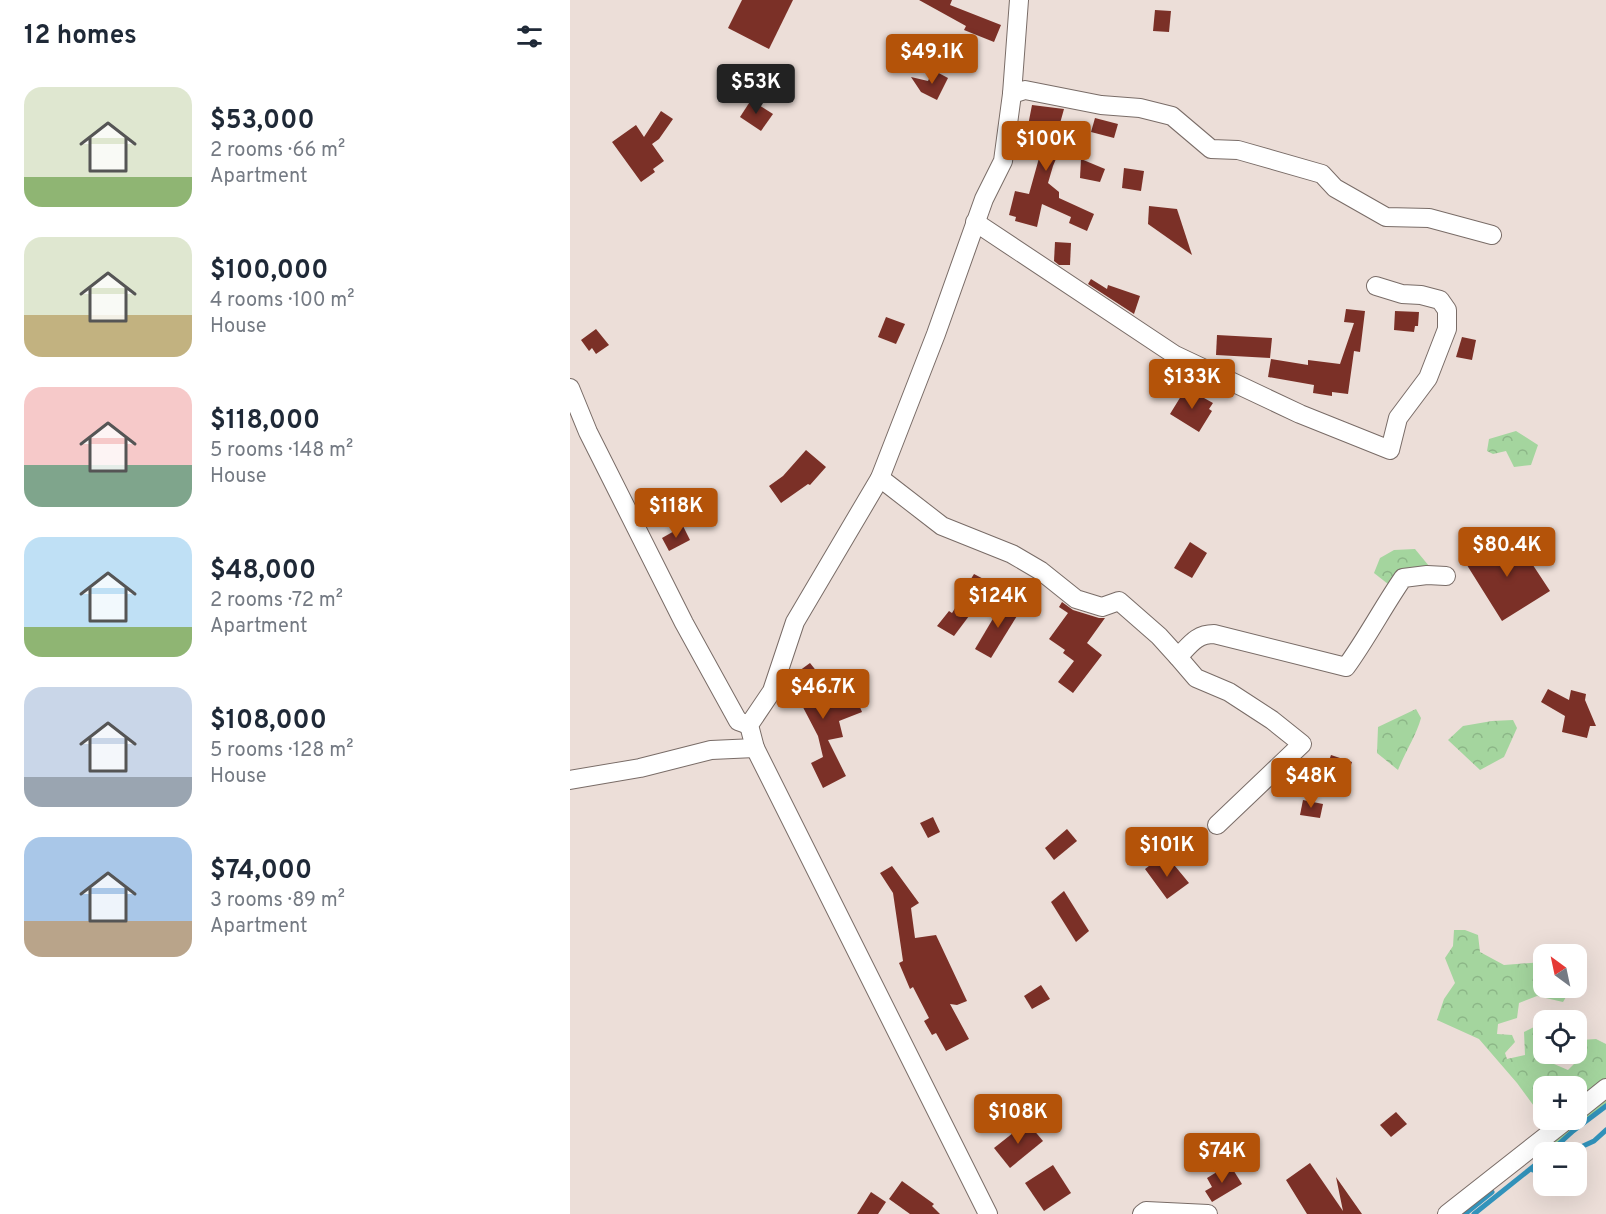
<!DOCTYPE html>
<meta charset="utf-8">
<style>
:root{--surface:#fff;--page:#f2f2f3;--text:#1f2937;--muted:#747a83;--accent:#b45309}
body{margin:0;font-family:Overpass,sans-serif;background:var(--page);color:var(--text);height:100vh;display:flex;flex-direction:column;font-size:22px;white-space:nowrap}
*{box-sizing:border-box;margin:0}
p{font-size:20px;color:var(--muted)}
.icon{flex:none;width:33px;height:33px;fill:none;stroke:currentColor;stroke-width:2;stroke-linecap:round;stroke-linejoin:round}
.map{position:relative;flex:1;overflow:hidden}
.sheet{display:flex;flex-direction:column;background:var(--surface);width:570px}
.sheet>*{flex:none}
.needle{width:39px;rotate:327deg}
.controls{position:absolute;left:963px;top:944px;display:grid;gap:12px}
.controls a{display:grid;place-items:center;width:54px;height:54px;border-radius:12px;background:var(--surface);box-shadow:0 6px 24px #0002;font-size:30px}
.price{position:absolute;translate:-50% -51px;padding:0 14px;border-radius:6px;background:var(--accent);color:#fff;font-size:20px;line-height:39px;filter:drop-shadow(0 2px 3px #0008)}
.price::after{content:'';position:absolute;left:50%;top:36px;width:18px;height:14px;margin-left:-9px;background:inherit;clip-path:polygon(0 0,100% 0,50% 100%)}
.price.selected{background:#222;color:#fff}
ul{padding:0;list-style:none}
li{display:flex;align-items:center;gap:18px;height:150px;padding:0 24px}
li span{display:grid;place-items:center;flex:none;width:168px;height:120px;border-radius:18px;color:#555}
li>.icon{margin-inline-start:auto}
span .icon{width:72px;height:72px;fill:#fffc;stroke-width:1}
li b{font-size:26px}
h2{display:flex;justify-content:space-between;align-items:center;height:72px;padding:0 24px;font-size:26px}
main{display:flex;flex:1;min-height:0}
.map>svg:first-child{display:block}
</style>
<main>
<section class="sheet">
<h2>12 homes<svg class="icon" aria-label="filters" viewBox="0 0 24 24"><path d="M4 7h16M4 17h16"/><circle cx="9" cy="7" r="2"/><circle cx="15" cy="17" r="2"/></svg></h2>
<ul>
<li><span style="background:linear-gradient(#dfe7d0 75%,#8fb573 0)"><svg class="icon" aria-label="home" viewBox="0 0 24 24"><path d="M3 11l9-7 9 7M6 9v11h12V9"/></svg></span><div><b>$53,000</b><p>2 rooms · 66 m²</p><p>Apartment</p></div></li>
<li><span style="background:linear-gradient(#dfe7d0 65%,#c2b280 0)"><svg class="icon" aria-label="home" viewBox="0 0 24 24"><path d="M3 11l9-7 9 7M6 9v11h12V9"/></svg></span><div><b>$100,000</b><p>4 rooms · 100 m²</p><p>House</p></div></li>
<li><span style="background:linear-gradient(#f6c9c9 65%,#7fa58c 0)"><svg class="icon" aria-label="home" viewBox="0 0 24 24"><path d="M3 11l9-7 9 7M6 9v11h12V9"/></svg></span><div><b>$118,000</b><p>5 rooms · 148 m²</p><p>House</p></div></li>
<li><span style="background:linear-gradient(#bfe0f5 75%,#8fb573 0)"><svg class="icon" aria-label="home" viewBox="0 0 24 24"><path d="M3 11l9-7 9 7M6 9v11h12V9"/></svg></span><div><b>$48,000</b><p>2 rooms · 72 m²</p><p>Apartment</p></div></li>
<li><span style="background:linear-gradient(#c9d6e8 75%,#9aa5b1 0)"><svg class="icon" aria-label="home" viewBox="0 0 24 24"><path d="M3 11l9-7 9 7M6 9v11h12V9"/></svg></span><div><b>$108,000</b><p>5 rooms · 128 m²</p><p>House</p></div></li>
<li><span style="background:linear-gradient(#a9c7e8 70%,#b9a48a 0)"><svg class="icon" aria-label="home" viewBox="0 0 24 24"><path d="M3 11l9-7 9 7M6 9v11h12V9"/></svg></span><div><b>$74,000</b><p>3 rooms · 89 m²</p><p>Apartment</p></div></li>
</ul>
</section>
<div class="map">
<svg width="1036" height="1214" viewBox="0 0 1036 1214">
<defs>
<pattern id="forest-crowns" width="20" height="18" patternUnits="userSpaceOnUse" patternTransform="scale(1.5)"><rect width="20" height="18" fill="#a4d59e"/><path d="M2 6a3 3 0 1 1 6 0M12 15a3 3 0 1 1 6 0" fill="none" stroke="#8cb687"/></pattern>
</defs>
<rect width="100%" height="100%" fill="#ecded8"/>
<g fill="url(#forest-crowns)" fill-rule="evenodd">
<path d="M946,431L968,445L961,465L944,467L936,451L923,454L917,451L919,439Z"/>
<path d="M845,549L859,566L866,577L858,584H818L804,573L810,558L824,550Z"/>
<path d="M846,709L851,718C846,736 835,752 828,770L807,753L808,727Z"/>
<path d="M943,720L947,728L934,757L910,770L878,740L893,726L922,721Z"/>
<path d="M884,930H895L908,935L910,952L934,965L973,962L974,987H1002L993,1002L967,996L949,1003L947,1018L928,1024L927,1034L942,1035L945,1042L935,1053L937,1059L955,1055L954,1032L970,1024L973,1027L974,1053H984V1064L998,1070L1006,1062L1011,1040L1026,1039L1036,1044V1106L987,1147L969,1113L947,1083L909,1039L867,1020L874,999L885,983L875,958L883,946ZM974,1086H1006V1119H974Z"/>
</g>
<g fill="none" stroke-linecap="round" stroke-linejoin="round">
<g stroke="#3293bb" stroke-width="5">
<path d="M980,1152L1003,1131L1036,1106"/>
<path d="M1000,1152L1024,1141L1036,1130"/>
<path d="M963,1170L974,1164"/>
<path d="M895,1214L922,1192"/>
<path d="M904,1214L974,1158"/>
</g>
</g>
<g fill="#7b3027">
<path d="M172,0H223L199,49L158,28Z"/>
<path d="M349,0H382L380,5L431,25L424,42L394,30L396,26Z"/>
<path d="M585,10L601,11L599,32L583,31Z"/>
<path d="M363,70L378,78L367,100L351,92L341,77L358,81Z"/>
<path d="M181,100L203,114L191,131L170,117Z"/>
<path d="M462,105L494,109L489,127L496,128L491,147L483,166L478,183L489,192V198L524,214L517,231L499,223L501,217L472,204L467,227L445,221L446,217L439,215L445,191L459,194L471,151L454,146Z"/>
<path d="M91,111L103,119L89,139L82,144L94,161L83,169L85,172L71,182L42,142L66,125L74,137Z"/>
<path d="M525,118L548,124L544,138L521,132Z"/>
<path d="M511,159L535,169L530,182L510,178Z"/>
<path d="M554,168L574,171L571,191L552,188Z"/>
<path d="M579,206L607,209L622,255L578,224Z"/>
<path d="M485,242L501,243L500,265H489L484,261Z"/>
<path d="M521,279L537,289L538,285L570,296L564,314L518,284Z"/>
<path d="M776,309L795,311L790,352L784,351L778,394L762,392V396L743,393L744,385L698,377L701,359L738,365V360L770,364L784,323L774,322Z"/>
<path d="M825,311L849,312L848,326H845L844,332L824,330Z"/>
<path d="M316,317L335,324L326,344L308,337Z"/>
<path d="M26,329L39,345L26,354L22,348L19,351L11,340Z"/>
<path d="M647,335L702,338L700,358L646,355Z"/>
<path d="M892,337L906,340L902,360L886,357Z"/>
<path d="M616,388L643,403L639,409L642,411L629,432L600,414Z"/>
<path d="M236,450L256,467L240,485L238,484L211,503L199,486L213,476Z"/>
<path d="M113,526L120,540L99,551L92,538Z"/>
<path d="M938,535L947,550L951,547L980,591L932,621L895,562Z"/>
<path d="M620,542L637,553L622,578L604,568Z"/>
<path d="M404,574L423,584L384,636L367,626L379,611L382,613L396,591L394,590Z"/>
<path d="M434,600L450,611L421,658L405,649Z"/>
<path d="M492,602L503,610L529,618H535L517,643L532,655L503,693L488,682L504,661L493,653L495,650L479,639L498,613L489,607Z"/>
<path d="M240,663L248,673L245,675L259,705L285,695L292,712L269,721L273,737L258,740L276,776L253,788L241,763L253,757L248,736L224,690L220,693L215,687L218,679Z"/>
<path d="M978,689L999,700L1001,690L1016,694L1015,700L1026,726H1020L1017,738L992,732L995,716L971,702Z"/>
<path d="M761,755L782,762L773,788L752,781Z"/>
<path d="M733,800L753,804L750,818L730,815Z"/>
<path d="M363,817L370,832L358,838L350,823Z"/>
<path d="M497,829L507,841L484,860L475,848Z"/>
<path d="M588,859L593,866L600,860L619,883L597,899L575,869Z"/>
<path d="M322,866L349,903L341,908L345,938L366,935L397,1001L387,1005L380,1004L399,1039L376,1051L366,1033L362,1035L354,1021L359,1018L343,987L340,989L329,963L333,961L323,893L310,873Z"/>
<path d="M494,891L519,931L506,942L481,902Z"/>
<path d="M471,985L480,999L462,1009L454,996Z"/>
<path d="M826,1112L837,1124L821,1137L810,1125Z"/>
<path d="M457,1122L473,1141L440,1168L424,1148Z"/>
<path d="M740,1163L773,1211L766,1177L792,1214H737L716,1180Z"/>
<path d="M483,1165L501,1193L474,1211L455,1183Z"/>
<path d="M655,1167L657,1171L662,1168L672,1184L642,1202L635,1191L642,1187L637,1178Z"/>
<path d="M332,1181L364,1204L362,1206L370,1214H340L319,1199Z"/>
<path d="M301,1192L316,1202L308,1214H287Z"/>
</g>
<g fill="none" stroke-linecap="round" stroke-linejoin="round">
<g stroke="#796c67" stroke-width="20">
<g id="minor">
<path d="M442,94L455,90L531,105L570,108L602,116L641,149L668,150L752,174L765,188L816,217L859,218L922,235"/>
<path d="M405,222L605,355L730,414L820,450L828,418L858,378L877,329V310L870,300L851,295L832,294L806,286"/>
<path d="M0,388L18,432L114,623L168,721L179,725"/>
<path d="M310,478L372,526L442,554L471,571L506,599L532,607L549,601L589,636L608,657L626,678L659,692L702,720L732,744L647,825"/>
<path d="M608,657C620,645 626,634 644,634L776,667C797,638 813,607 833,578L857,575L876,576"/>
<path d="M0,780L70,768L141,750L185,748"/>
<path d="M1006,1112L1036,1088"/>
<path d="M418,1214L185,748L179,725L202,691L225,622L310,478L366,334L414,199L433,161L442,94L449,0"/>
<path d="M572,1214L576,1211L638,1214"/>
<path d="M877,1214L998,1119"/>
</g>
</g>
<use href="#minor" stroke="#fff" stroke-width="18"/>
</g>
</svg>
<div class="controls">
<a><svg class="needle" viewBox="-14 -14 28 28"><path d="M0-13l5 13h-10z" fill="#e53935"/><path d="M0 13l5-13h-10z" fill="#747a83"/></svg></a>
<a><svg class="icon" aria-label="locate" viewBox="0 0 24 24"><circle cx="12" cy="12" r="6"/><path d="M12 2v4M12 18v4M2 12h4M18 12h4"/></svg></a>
<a>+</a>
<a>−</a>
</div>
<b class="price" style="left:362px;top:85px">$49.1K</b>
<b class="price selected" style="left:186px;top:115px">$53K</b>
<b class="price" style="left:476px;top:172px">$100K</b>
<b class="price" style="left:622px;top:410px">$133K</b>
<b class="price" style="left:106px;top:539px">$118K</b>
<b class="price" style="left:937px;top:578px">$80.4K</b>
<b class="price" style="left:428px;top:629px">$124K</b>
<b class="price" style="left:253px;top:720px">$46.7K</b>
<b class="price" style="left:741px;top:809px">$48K</b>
<b class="price" style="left:597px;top:878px">$101K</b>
<b class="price" style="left:448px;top:1145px">$108K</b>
<b class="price" style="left:652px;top:1184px">$74K</b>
</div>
</main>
